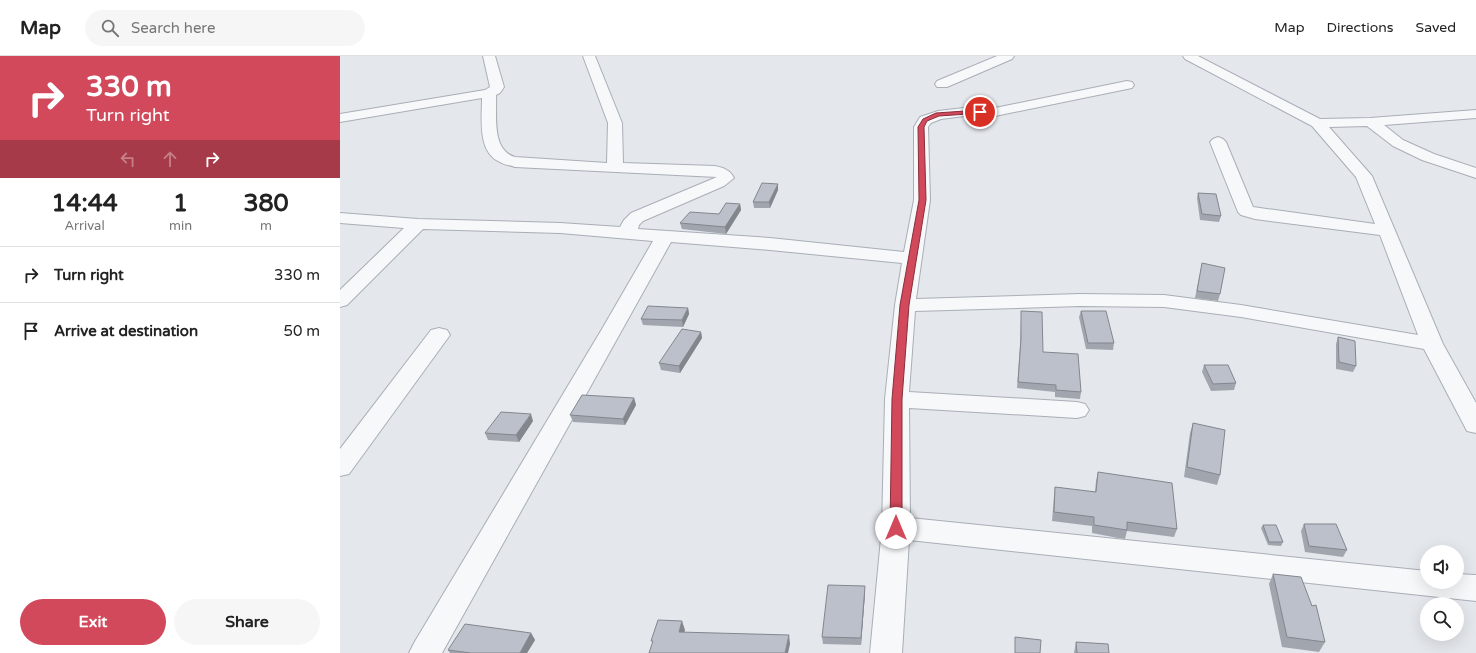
<!DOCTYPE html>
<style>
:root{--surface:#fff;--page:#f6f6f6;--text:#222;--muted:#767676;--line:#e0e0e0;--accent:#d1495b}
body{margin:0;font-family:"Varela Round",sans-serif;background:var(--page);color:var(--text);height:100vh;display:flex;flex-direction:column;font-size:15px;white-space:nowrap}
*{box-sizing:border-box;margin:0}
p{font-size:13px;color:var(--muted)}
.icon{flex:none;width:22px;height:22px;fill:none;stroke:currentColor;stroke-width:2;stroke-linecap:round;stroke-linejoin:round}
.map{position:relative;flex:1;overflow:hidden}
.details{display:flex;flex-direction:column;background:var(--surface);width:340px}
.details>*{flex:none}
.top-card{background:#d1495b;color:#fff;overflow:hidden}
.controls{position:absolute;left:1080px;top:489px;display:grid;gap:8px}
.controls a{display:grid;place-items:center;width:44px;height:44px;border-radius:50%;background:var(--surface);box-shadow:0 4px 16px #0002;font-size:20px}
.pin{position:absolute;display:grid;place-items:center;width:34px;height:34px;color:#fff;margin:-17px;border:2px solid #fff;border-radius:50%;box-shadow:0 1px 4px #0007}
.me{position:absolute;width:44px;margin:-22px;rotate:0deg;stroke-linejoin:round;filter:drop-shadow(0 0 3px #0008)}
.turn{display:flex;align-items:center;gap:14px;height:84px;padding:0 20px;font-size:18px}
.turn .icon{width:52px;height:52px;stroke-width:2.5}
.turn b{display:block;font-size:28px;line-height:34px}
.lanes{display:flex;align-items:center;height:38px;padding:0 20px;background:#0003;justify-content:center;gap:20px;direction:ltr}
.lanes .off{opacity:.35}
.eta{display:flex;justify-content:space-evenly;align-items:center;height:68px;text-align:center}
.eta b{font-size:24px;font-weight:700;line-height:28px}
.cta{display:flex;gap:8px;margin-top:auto;padding:8px 20px}
.cta a{flex:1;height:46px;border-radius:24px;background:var(--accent);color:#fff;font-size:16px;font-weight:700;line-height:46px;text-align:center}
.cta a+a{background:var(--page);color:var(--text)}
ul{padding:0;list-style:none}
li{display:flex;align-items:center;gap:12px;height:56px;padding:0 20px;border-top:1px solid var(--line)}
li div{flex:1}
li b{display:block;font-size:15px}
li em{font-style:normal}
header{display:flex;align-items:center;gap:24px;box-sizing:border-box;height:56px;padding:0 20px;background:var(--surface);border-bottom:1px solid var(--line)}
header strong{font-size:19px}
nav{display:flex;gap:22px;margin-inline-start:auto;font-size:14px}
.search{width:280px;height:36px;background:var(--page);display:flex;align-items:center;gap:10px;box-sizing:border-box;padding:0 14px;border-radius:22px;color:var(--muted);font-size:15px}
main{display:flex;flex:1;min-height:0}
.map>svg:first-child{display:block}
.lines{fill:none;stroke-linecap:round;stroke-linejoin:round}
.minor-casing{stroke:#a9aeb7;stroke-width:2}
.minor{fill:#f7f8fa;fill-rule:evenodd}
.wall{fill:#a1a5ae}
.shaded-wall{fill:#83868d}
.building{fill:#bbc0ca;stroke:#83868d}
.route{fill:#d1495b;stroke:#882f3b}
</style>
<header>
<strong>Map</strong>
<div class="search"><svg class="icon" aria-label="search" viewBox="0 0 24 24"><circle cx="10" cy="10" r="6"/><path d="M15 15l6 6"/></svg>Search here</div>
<nav><a>Map</a><a>Directions</a><a>Saved</a></nav>
</header>
<main>
<section class="details">
<div class="top-card">
<div class="turn"><svg class="icon" aria-label="right" viewBox="0 0 24 24"><path d="M7 20v-9h11M14 6l5 5-5 5"/></svg><div><b>330 m</b>Turn right</div></div>
<div class="lanes"><svg class="icon off" aria-label="left" viewBox="0 0 24 24"><path d="M17 20v-9H6M10 6l-5 5 5 5"/></svg><svg class="icon off" aria-label="ahead" viewBox="0 0 24 24"><path d="M12 20V5M6 11l6-6 6 6"/></svg><svg class="icon" aria-label="right" viewBox="0 0 24 24"><path d="M7 20v-9h11M14 6l5 5-5 5"/></svg></div>
</div>
<div class="eta">
<div><b>14:44</b><p>Arrival</p></div>
<div><b>1</b><p>min</p></div>
<div><b>380</b><p>m</p></div>
</div>
<ul>
<li><svg class="icon" aria-label="right" viewBox="0 0 24 24"><path d="M7 20v-9h11M14 6l5 5-5 5"/></svg><div><b>Turn right</b></div><em>330 m</em></li>
<li><svg class="icon" aria-label="arrive" viewBox="0 0 24 24"><path d="M6 21V4h12l-3 4 3 4H6"/></svg><div><b>Arrive at destination</b></div><em>50 m</em></li>
</ul>
<div class="cta"><a>Exit</a><a>Share</a></div>
</section>
<div class="map">
<svg width="1136" height="597" viewBox="0 0 1136 597">
<rect width="100%" height="100%" fill="#e4e7ec"/>
<g class="lines">
<g class="minor-casing">
<path id="minor" d="M143,0H155L164,31L160,37L156,39C157,59 151,94 175,101L267,107L268,67L243,0H255L282,67L283,107L375,110C384,112 390,114 394,122L384,130L303,165L299,169L298,173L430,182L564,196L574,144V71L580,61L598,55L624,52H655L787,25L792,26L794,29L792,32L655,60H624L601,63L591,67L588,71L590,144L576,243L740,238L824,239L901,249L1078,279L1040,179L915,163L901,159L898,156L870,86L873,83L878,81L883,83L886,86L913,151L1035,168L1016,121L972,70L845,3L843,0H858L980,63L1030,62L1136,54V62L1044,69L1063,84L1094,98L1136,112V122L1082,104L1053,90L1027,70L989,71L1032,120L1103,288L1136,347V377L1127,375L1084,293L901,261L824,251L740,250L575,255L569,336L737,346L745,348L749,354L745,360L737,362L569,352L570,462L1087,515V526H1117V518L1136,519V545L569,484L562,597H530L542,472L545,343L555,249L562,207L430,194L331,186L102,597H69L74,587L262,273L313,185L220,177L83,173L7,249L0,251V234L64,172L0,167V157L78,163L220,167L280,171L284,164L291,157L377,121L175,111C170,109 164,109 160,106C137,96 142,62 142,42L0,66V58L145,34L150,31Z
M657,0H674L672,3L607,31H597L595,28L597,25Z
M99,272L107,274L110,279L9,418L0,420V393L91,274Z"/>
</g>
<use href="#minor" class="minor"/>
</g>
<path class="wall" d="M438,128V134L430,152H414L413,146Z
M858,137L881,160L879,166L860,164L857,142Z
M400,148L401,154L386,178L342,173L340,167L379,158Z
M862,207L880,238L878,245L855,242Z
M348,252L349,258L343,271L303,269L301,263Z
M681,255L703,296L741,336L740,343L715,341V336L677,332L680,290L681,261Z
M741,255L774,287L773,294L746,293L739,261Z
M361,276L362,282L340,317L321,314L319,307Z
M998,281L1016,310L1013,316L996,313V288Z
M864,309L896,327L894,334L871,335L862,316Z
M294,342L296,349L285,369L233,366L230,359Z
M193,365L179,386L148,384L145,377Z
M853,367L880,419L877,429L844,421L850,377Z
M758,416L837,473L834,481L787,475L785,483L778,482L752,477V470L712,465L714,440L715,431L755,436L756,425Z
M964,468L1007,494L1003,501L965,496L961,475Z
M923,469L943,486L941,490L928,489L921,472Z
M933,518L985,586L979,596L942,591L929,528Z
M525,537L521,589L483,588L482,581Z
M191,577L195,584L187,597H110L108,594Z
M736,586L769,597H734Z"/>
<path class="shaded-wall" d="M438,128V134L430,152L429,146Z
M400,148L401,154L386,178L385,171Z
M348,252L349,258L343,271L342,264Z
M361,276L362,282L340,317L339,310Z
M294,342L296,349L285,369L283,363Z
M191,358L193,365L179,386L176,379Z
M525,530V537L521,589V582Z
M342,565L345,574L342,585L339,576Z
M191,577L195,584L187,597H180Z
M449,579L450,588L448,597H445Z"/>
<path class="building" d="M422,127L438,128L429,146H413Z
M858,137L876,138L881,160L862,158Z
M386,147L400,148L385,171L340,167L350,156L379,158Z
M862,207L885,212L880,238L857,235Z
M308,250L348,252L342,264L301,263Z
M681,255L702,256L703,296L738,298L741,336L716,334V329L678,326L681,283Z
M741,255H766L774,287H748Z
M342,273L361,276L339,310L319,307Z
M998,281L1015,285L1016,310L999,306Z
M864,309H888L896,327L873,328Z
M242,339L294,342L283,363L230,359Z
M161,356L191,358L176,379L145,377Z
M853,367L885,374L880,419L847,411Z
M758,416L832,427L837,473L787,466V474L780,473L754,469V461L714,456L715,431L756,436Z
M964,468H996L1007,494L969,490Z
M923,469H936L943,486H929Z
M933,518L961,521L972,550L976,549L985,586L947,581Z
M488,529L525,530L521,582L482,581Z
M318,564L342,565L339,576L449,579L445,597H309L313,585H311Z
M125,568L191,577L180,597H131L108,594Z
M675,581L701,584L700,597H675Z
M736,586L768,588L769,597H737Z"/>
<path class="route" d="M640,54H642V57L599,60L587,65L584,71L586,144L569,249L562,343V472L560,475L556,476L552,475L550,472L552,343L560,249L579,144L578,71L583,63L596,57Z"/>
</svg>
<div class="controls">
<a><svg class="icon" aria-label="sound" viewBox="0 0 24 24"><path d="M4 9h4l5-4v14l-5-4H4zM17 9q2 3 0 6"/></svg></a>
<a><svg class="icon" aria-label="search" viewBox="0 0 24 24"><circle cx="10" cy="10" r="6"/><path d="M15 15l6 6"/></svg></a>
</div>
<div class="pin" style="left:640px;top:56px;background:#d93025"><svg class="icon" aria-label="arrive" viewBox="0 0 24 24"><path d="M6 21V4h12l-3 4 3 4H6"/></svg></div>
<svg class="me" style="left:556px;top:472px" viewBox="-20 -20 40 40"><circle r="19" fill="#fff"/><path d="M0-13L10 11 0 6-10 11z" fill="#d1495b"/></svg>
</div>
</main>
